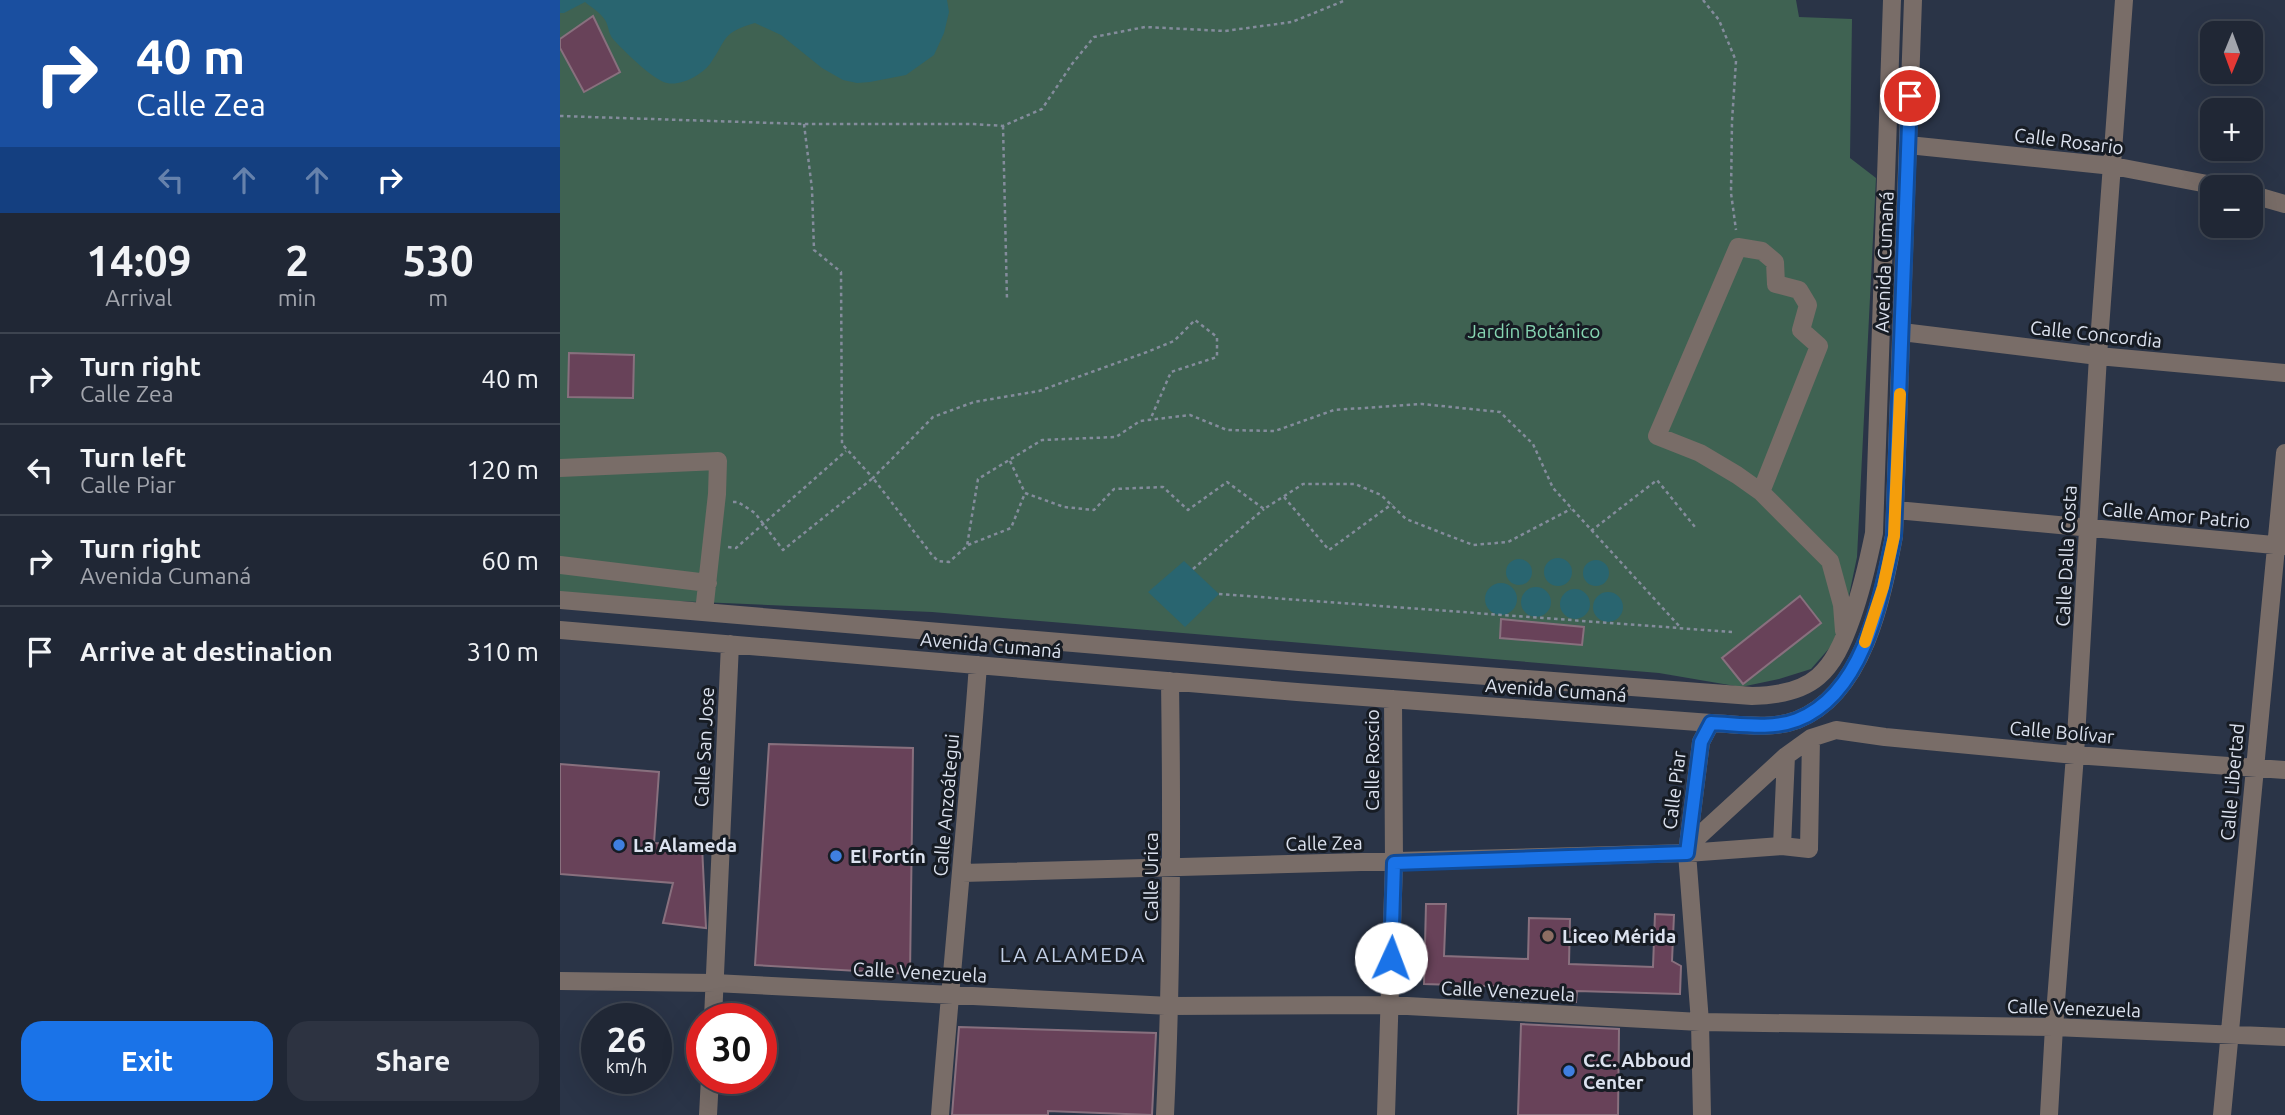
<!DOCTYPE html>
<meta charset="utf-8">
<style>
:root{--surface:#202735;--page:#2d3341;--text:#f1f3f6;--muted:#a2a5ad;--line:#3d4450;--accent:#1a73e8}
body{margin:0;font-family:Ubuntu,sans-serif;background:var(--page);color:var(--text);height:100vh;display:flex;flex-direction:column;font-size:26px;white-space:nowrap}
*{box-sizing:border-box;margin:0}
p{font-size:23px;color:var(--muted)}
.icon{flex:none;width:38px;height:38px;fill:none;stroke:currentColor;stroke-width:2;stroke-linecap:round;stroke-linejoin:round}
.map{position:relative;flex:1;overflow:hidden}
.panel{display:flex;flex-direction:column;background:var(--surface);width:560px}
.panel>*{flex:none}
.hud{background:#1a4fa0;color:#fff;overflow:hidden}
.needle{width:46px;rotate:181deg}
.tools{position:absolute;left:1640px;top:21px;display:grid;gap:14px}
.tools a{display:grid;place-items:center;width:63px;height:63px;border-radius:14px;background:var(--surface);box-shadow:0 7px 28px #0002,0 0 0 2px var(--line);font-size:35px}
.speed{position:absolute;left:21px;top:1003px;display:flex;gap:14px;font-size:35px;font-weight:700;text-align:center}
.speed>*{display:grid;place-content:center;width:91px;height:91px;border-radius:50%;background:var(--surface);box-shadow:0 7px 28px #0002,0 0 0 2px var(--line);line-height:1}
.speed small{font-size:18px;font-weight:400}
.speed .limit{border:10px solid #d22;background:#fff;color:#111}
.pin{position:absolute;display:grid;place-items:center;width:60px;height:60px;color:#fff;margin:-30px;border:4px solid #fff;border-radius:50%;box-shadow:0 2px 7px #0007}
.me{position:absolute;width:77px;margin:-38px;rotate:2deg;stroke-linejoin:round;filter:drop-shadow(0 0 5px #0008)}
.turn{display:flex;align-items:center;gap:24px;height:147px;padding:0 21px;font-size:32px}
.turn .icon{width:91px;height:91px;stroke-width:2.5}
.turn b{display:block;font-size:49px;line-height:60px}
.lanes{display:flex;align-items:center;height:66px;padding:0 21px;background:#0003;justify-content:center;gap:35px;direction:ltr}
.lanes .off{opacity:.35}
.eta{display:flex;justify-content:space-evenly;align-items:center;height:119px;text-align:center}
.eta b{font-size:42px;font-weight:700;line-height:49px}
.action{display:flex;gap:14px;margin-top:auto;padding:14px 21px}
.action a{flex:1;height:80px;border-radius:21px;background:var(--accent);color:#fff;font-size:28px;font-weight:700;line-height:80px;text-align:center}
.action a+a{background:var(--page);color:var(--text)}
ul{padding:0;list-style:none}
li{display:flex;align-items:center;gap:21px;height:91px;padding:0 21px;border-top:2px solid var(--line)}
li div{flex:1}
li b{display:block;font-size:26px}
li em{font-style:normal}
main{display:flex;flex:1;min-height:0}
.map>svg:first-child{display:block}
.green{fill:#3f6252}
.water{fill:#296570}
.building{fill:#684259;stroke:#88707e;stroke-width:2}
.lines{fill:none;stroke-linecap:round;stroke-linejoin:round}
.path{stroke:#848c9c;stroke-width:2.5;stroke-dasharray:3.5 3.5;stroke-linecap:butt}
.minor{stroke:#796d68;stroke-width:18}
.route-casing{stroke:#114b97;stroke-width:18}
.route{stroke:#1a73e8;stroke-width:12}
.slow{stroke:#f59e0b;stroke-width:12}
.shop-dot{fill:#3f7fe0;stroke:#171c24;stroke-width:2.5}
.education-dot{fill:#8d6e63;stroke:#171c24;stroke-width:2.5}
.labels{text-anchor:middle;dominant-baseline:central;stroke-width:6;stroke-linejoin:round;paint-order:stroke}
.street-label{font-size:19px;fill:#dce2ef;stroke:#171c24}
.park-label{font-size:19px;fill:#86d5b2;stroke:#171c24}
.poi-label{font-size:19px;font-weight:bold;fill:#dce2ef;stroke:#171c24;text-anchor:start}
.neighbourhood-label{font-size:21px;letter-spacing:2px;fill:#c1cee6;stroke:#171c24}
</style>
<main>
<section class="panel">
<div class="hud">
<div class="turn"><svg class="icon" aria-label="right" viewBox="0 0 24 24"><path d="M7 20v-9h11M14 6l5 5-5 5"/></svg><div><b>40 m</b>Calle Zea</div></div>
<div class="lanes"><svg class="icon off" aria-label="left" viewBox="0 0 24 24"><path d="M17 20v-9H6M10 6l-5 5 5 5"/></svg><svg class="icon off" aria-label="ahead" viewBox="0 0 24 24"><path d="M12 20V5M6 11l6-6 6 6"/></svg><svg class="icon off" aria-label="ahead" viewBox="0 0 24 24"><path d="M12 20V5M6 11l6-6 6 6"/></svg><svg class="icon" aria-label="right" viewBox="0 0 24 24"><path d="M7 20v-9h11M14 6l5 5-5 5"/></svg></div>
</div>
<div class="eta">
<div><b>14:09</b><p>Arrival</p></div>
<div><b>2</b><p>min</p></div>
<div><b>530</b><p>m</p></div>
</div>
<ul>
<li><svg class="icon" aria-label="right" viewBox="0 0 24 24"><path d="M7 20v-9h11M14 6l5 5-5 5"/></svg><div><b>Turn right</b><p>Calle Zea</p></div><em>40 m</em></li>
<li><svg class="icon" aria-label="left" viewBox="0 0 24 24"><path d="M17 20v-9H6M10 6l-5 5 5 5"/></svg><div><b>Turn left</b><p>Calle Piar</p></div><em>120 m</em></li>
<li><svg class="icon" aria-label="right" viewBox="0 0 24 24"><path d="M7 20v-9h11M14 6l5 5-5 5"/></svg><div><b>Turn right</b><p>Avenida Cumaná</p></div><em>60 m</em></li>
<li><svg class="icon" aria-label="arrive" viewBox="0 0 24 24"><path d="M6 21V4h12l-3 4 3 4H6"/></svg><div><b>Arrive at destination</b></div><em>310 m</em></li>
</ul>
<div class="action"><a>Exit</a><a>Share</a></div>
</section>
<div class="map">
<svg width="1725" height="1115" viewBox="0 0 1725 1115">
<rect width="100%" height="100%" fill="#2a3447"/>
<path class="green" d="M0,0H1236L1239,17L1292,19L1290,158L1316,178L1297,557L1287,605L1272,645L1251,669L1219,679L1181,687L1099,673L372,612L0,596Z"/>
<path class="water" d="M0,0H387L389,12L384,33L374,55L346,75L310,82L297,83L283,80L262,68L221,35L195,23C161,33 168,38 150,64C141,75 122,86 107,83C93,80 63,50 53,39C48,33 49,26 45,20C41,13 31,7 25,2L4,13H0Z
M984 572a14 14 0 1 1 28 0a14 14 0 1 1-28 0Z
M946 572a13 13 0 1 1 26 0a13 13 0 1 1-26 0Z
M1023 573a13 13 0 1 1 26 0a13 13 0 1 1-26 0Z
M624,561L659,594L625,627L588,592Z
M925 599a16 16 0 1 1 32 0a16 16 0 1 1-32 0Z
M961 602a15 15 0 1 1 30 0a15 15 0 1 1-30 0Z
M1000 604a15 15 0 1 1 30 0a15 15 0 1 1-30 0Z
M1033 607a15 15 0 1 1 30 0a15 15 0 1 1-30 0Z"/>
<path class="building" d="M33,16L60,72L24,92L0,48V39Z
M9,353L74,355L73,398L8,397Z
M1240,596L1261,623L1183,684L1162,658Z
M941,619L1024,627L1022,645L940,638Z
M209,744L353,748L350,974L195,965Z
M0,764L99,772L94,843L142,846L146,928L103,923L113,883L0,874Z
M866,904H886L884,956L968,959L969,918L1010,919L1009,964L1093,967L1095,914L1114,915L1112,961L1121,966L1120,994L1017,991L1016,1002L958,1000V987L864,984Z
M961,1024L1059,1029L1058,1115H958Z
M399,1027L596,1033L592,1115L488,1111V1115H392Z"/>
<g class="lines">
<path class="path" d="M1143,0L1159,20L1176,61L1172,121L1171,193L1176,230
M0,116L244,124H414L443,126L482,109L512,64L534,37L585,27L665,31L732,22L786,0
M244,124L252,189L254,250L281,272L282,444L313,478L373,417L414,402L479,391L587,352L614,341L635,320L657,337V357L611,372L590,420
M443,126L447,300
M450,461L465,493
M724,497L769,550L832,504
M173,502H178L195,513L223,550L313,478L372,555L378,561L389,562L407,546L418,479L482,440L556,437L580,421L630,415L667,430L715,431L774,410L862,404L940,412L973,444L993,488L1121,628
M1031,531L1097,480L1135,527
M408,545L451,528L465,493L504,507L534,510L554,489L603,487L628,510L667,482L704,509L743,484H795L821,495L846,519L913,545L948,542L1011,509
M168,547L176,548L286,451
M633,569L704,509
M659,594L1172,632"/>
<path class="minor" d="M1348,145L1553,166L1663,187
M1690,194L1725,204
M1342,332L1538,356L1725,373
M0,468L158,461L157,494L144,612
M1201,492L1259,346L1241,330L1248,305L1239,290L1216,284L1215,262L1202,251L1178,247L1097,436L1140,453L1177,475L1201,492L1270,561L1282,605L1284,631
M1336,510L1725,546
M0,565L148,583
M0,600L739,662L1192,696C1254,695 1273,672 1292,617C1302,589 1308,562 1314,533L1332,0
M0,630L737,692L1151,723C1178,724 1211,730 1237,720C1304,694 1322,599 1334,536L1353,0
M1128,846L1226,756L1251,738L1276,730L1325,737L1515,755L1725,770
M1222,846L1226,756
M402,873L1127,853L1222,846L1249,849L1251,738
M0,981L154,983L610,1006L829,1005L1140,1022L1494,1027L1725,1037
M153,1018L170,644
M148,1115L150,1078
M380,1115C392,965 407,815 418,665
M605,1115C612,970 612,826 610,681
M826,1115L834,863L833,699
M1142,1115L1140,1022L1127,853L1141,742L1151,723
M1489,1115L1494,1027L1515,755L1538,356L1564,0
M1662,1115L1725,453"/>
</g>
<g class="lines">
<g class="route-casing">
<path id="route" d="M831,958L834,863L1127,853L1141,742L1151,723C1178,724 1211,730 1237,720C1304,694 1321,599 1334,536L1350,96"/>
</g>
<use href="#route" class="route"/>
<path class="slow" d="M1305,642L1323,587L1334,536L1340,394"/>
</g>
<g class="shop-dot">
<circle cx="59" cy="845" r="7"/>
<circle cx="276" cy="856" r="7"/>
<circle cx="1009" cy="1071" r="7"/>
</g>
<circle class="education-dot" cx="988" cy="936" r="7"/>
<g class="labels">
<g class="street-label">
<text transform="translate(1509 141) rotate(7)">Calle Rosario</text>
<text transform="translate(1324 262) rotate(-88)">Avenida Cumaná</text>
<text transform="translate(1536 334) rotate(6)">Calle Concordia</text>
<text transform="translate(1616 515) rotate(5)">Calle Amor Patrio</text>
<text transform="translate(1506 556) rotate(-87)">Calle Dalla Costa</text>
<text transform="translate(431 645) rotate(5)">Avenida Cumaná</text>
<text transform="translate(996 690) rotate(4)">Avenida Cumaná</text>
<text transform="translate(1502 732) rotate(5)">Calle Bolívar</text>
<text transform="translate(144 747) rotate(-87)">Calle San Jose</text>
<text transform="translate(812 760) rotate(-90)">Calle Roscio</text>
<text transform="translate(1672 782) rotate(-85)">Calle Libertad</text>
<text transform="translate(1114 790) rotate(-83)">Calle Piar</text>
<text transform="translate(386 805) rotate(-85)">Calle Anzoátegui</text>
<text transform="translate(764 843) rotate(-1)">Calle Zea</text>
<text transform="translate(591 877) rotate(-90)">Calle Urica</text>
<text transform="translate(360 972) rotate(3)">Calle Venezuela</text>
<text transform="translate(948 991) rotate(3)">Calle Venezuela</text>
<text transform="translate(1514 1008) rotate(2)">Calle Venezuela</text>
</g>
<g class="park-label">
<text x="974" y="331">Jardín Botánico</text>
</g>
<g class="poi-label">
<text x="73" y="845">La Alameda</text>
<text x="290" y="856">El Fortín</text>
<text x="1002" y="936">Liceo Mérida</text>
<text x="1023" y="1060">C.C. Abboud<tspan x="1023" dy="22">Center</tspan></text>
</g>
<g class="neighbourhood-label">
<text x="513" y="954">LA ALAMEDA</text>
</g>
</g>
</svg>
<div class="tools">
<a><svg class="needle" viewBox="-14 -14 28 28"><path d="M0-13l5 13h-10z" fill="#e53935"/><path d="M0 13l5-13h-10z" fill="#a2a5ad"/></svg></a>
<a>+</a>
<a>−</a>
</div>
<div class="speed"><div>26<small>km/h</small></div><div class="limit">30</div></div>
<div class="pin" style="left:1350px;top:96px;background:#d93025"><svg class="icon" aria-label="arrive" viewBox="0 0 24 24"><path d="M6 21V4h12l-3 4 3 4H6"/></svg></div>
<svg class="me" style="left:831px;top:958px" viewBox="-20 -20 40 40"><circle r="19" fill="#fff"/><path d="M0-13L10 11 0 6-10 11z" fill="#1a73e8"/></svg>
</div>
</main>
